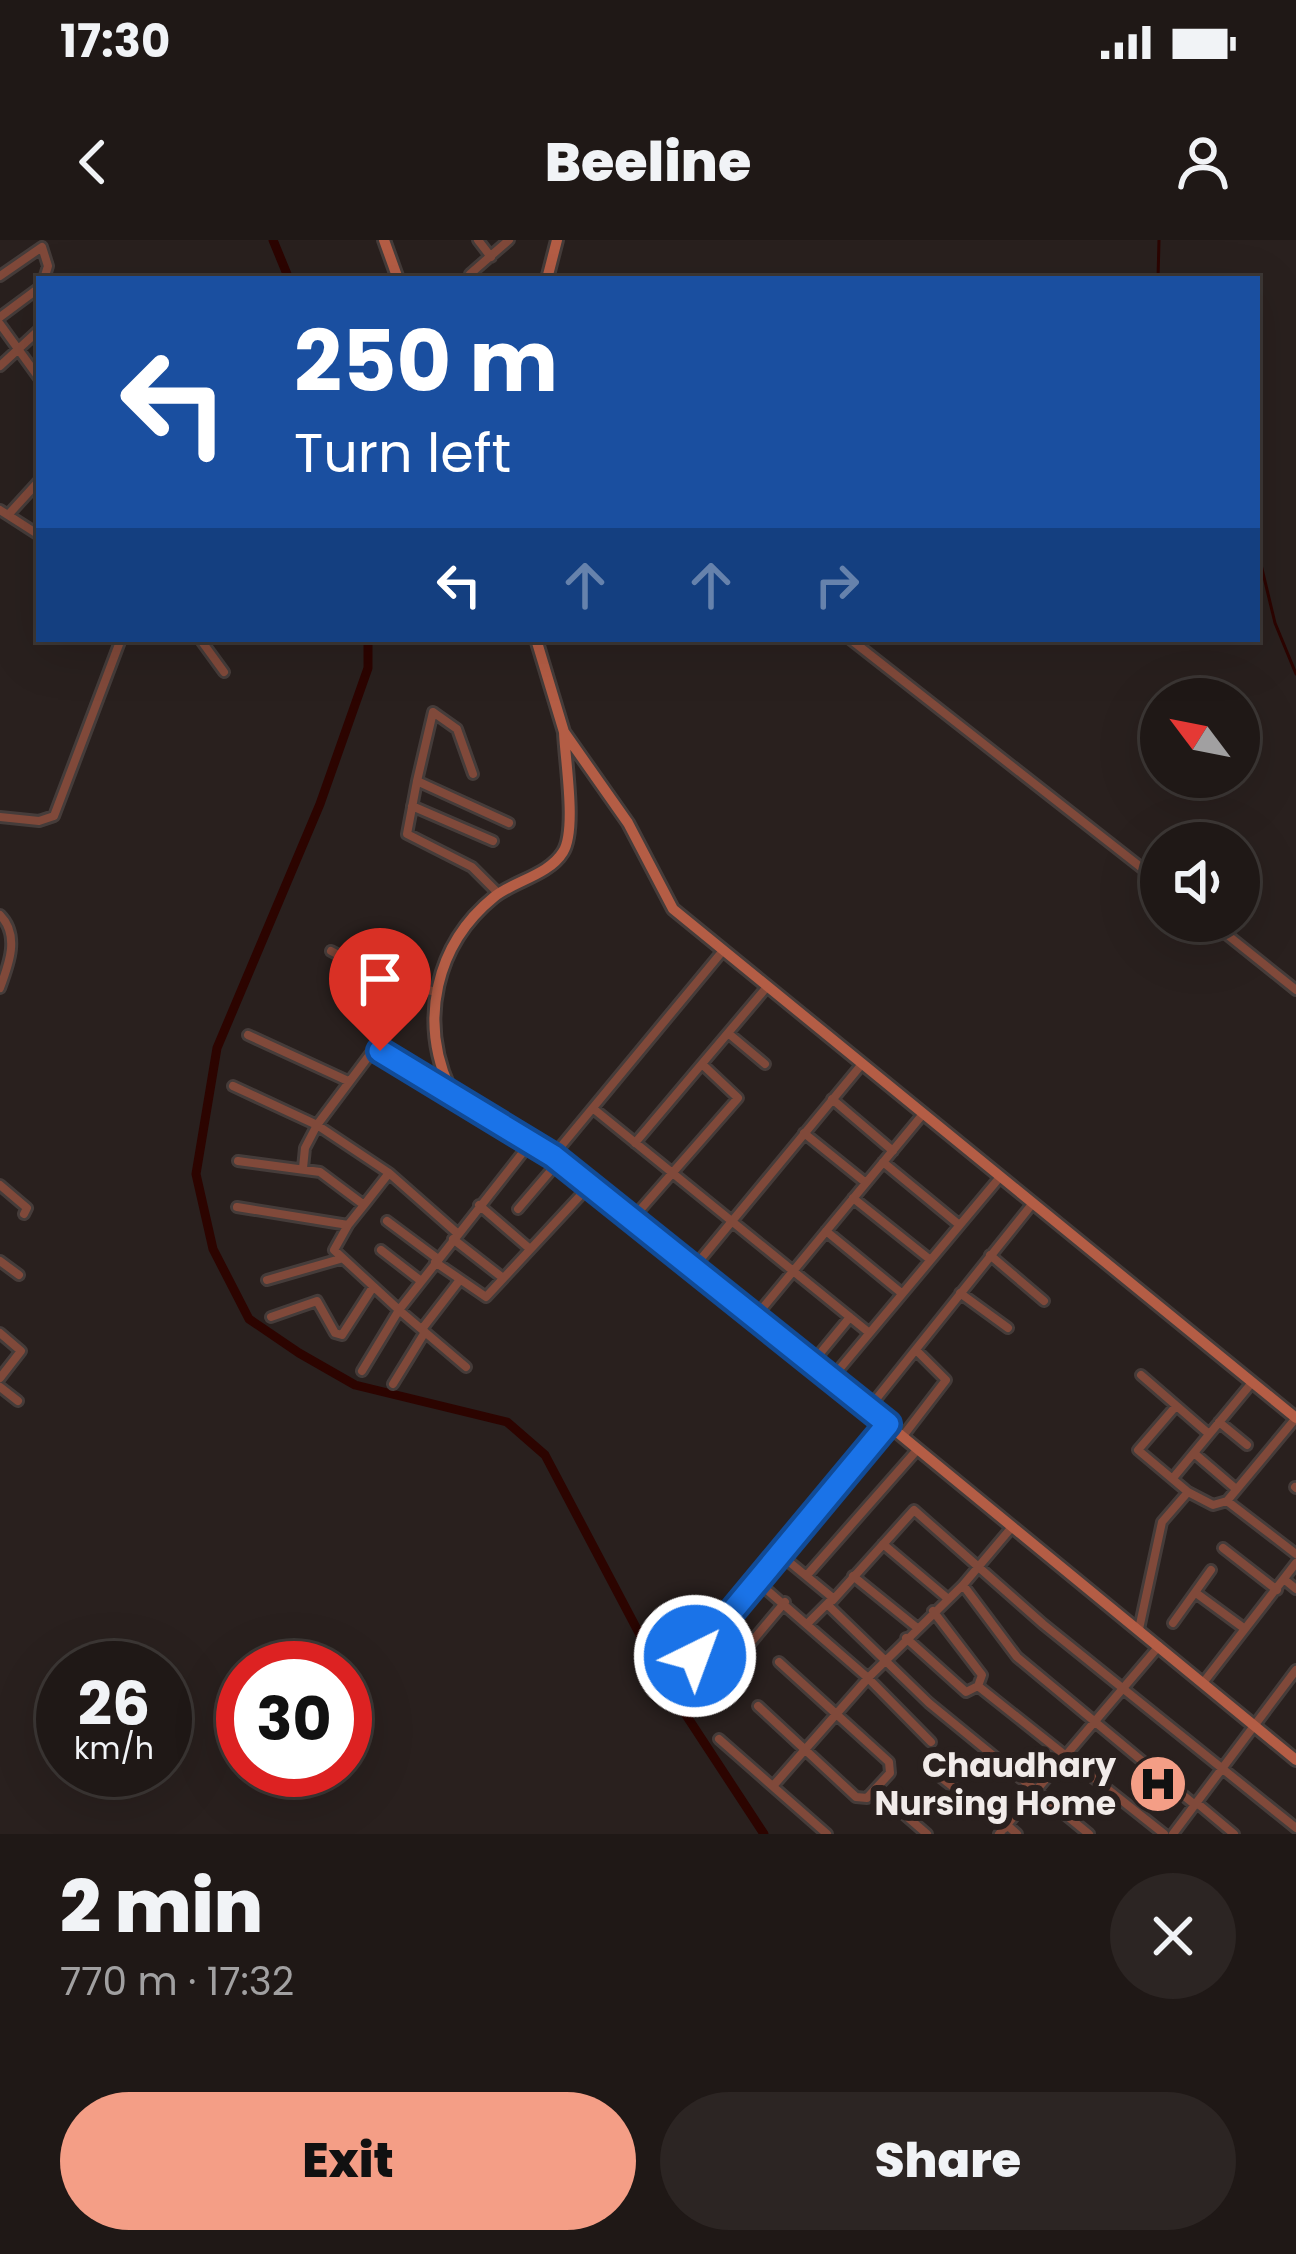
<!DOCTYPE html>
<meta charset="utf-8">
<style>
:root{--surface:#1f1816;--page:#2c2523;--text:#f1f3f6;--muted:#a1a0a1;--line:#3c3735;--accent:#f49e86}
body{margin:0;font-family:Poppins,sans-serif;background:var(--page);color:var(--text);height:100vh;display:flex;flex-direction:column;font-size:45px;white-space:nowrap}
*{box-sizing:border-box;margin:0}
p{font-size:39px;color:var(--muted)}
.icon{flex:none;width:66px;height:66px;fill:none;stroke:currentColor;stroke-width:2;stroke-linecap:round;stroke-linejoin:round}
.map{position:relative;height:1594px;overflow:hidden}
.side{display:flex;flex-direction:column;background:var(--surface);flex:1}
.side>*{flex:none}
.banner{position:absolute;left:36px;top:36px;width:1224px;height:366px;border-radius:0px;box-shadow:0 12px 48px #0002,0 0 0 3px var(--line);background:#1a4fa0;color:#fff;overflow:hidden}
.needle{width:78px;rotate:302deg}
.buttons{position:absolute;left:1140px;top:438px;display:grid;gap:24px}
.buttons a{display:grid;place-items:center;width:120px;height:120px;border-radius:50%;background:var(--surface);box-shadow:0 12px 48px #0002,0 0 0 3px var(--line);font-size:60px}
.speed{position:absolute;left:36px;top:1401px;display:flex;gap:24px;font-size:60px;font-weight:700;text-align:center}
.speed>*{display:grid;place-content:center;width:156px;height:156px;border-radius:50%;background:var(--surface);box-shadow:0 12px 48px #0002,0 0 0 3px var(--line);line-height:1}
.speed small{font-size:30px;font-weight:400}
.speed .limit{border:18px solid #d22;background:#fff;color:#111}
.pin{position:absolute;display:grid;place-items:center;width:102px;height:102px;color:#fff;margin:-123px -51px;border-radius:50% 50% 50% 0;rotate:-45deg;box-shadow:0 0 12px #0007}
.pin .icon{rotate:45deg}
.me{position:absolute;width:132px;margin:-66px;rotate:42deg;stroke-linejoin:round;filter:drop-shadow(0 0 9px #0008)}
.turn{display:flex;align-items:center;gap:42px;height:252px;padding:0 60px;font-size:54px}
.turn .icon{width:156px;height:156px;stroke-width:2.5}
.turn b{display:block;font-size:84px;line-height:102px}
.lanes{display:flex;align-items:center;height:114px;padding:0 60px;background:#0003;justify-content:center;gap:60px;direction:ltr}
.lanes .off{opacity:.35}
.round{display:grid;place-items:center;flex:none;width:126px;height:126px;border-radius:63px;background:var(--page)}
.head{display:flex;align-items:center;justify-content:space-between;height:204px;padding:0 60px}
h1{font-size:72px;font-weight:800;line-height:90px}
.primary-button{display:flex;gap:24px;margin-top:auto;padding:24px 60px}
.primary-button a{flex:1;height:138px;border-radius:72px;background:var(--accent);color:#111;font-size:48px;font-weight:800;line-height:138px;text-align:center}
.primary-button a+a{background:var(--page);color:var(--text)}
.status{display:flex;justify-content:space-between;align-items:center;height:84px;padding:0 60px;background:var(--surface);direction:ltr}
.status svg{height:33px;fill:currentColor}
header{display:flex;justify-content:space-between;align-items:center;height:156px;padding:0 60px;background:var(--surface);font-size:54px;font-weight:800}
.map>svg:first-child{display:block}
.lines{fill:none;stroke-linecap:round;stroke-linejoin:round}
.stream{stroke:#2c0400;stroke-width:3}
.canal{stroke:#2c0400;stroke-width:9}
.street-casing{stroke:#453c3a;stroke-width:14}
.secondary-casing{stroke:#453c3a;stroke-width:16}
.street{stroke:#80493a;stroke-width:8}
.secondary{stroke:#b45d45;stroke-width:10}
.route-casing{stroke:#114b97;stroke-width:30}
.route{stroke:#1a73e8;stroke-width:21}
.labels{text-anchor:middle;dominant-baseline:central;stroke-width:12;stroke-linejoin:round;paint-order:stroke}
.poi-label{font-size:33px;font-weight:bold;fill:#f1ebe9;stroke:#29201e;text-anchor:end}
</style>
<div class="status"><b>17:30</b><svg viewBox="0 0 49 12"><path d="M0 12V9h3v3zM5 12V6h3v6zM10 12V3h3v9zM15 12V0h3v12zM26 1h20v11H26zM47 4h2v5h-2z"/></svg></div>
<header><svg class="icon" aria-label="back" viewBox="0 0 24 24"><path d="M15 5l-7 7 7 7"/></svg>Beeline<svg class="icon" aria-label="person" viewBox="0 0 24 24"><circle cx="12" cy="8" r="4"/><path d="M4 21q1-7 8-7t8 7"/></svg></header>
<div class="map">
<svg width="1296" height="1594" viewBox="0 0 1296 1594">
<rect width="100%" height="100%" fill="#29201e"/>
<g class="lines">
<path class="stream" d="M1158,39L1159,0
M1257,308L1275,383L1296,434"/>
<path class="canal" d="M273,0L289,39
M368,399V428L320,564L217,808L196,934L213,1009L249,1079L299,1113L355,1145L507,1182L545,1215L667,1446L764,1594"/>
<g class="street-casing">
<path id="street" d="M478,0L491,17
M470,34L509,0
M0,36L42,7L48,26L44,39
M0,77L39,48
M0,84L39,138
M0,126L39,90
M0,270L39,295
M8,275L39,241
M200,399L224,432
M850,399L1161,643
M417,541L433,472L457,489L473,534
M412,566L493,601
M0,577L39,581L54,576L121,399
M499,654L472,627L407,594L417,541L509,583
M0,675C20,695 9,724 0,748
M1210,681L1296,750
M331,711L393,743L437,752
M728,793L765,824
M248,795L348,841
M233,846L317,885L374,809L449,849
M832,859L893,911
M595,870L867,1091
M804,893L866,943
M635,903L766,748
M553,916L721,713
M238,921L320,932L364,965L389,933L317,885L305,908L303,928
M883,922L957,983
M389,933L457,993
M0,945L27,968L24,974
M853,958L928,1018
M479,965L530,1009
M237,967L348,985L364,965
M518,969L559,921
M633,978L738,858L702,824
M387,981L438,1019
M348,985L334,1010L399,1070L531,902
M826,991L899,1051
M453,999L503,1038
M381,1010L421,1041
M990,1015L1044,1061
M0,1021L19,1035
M435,1022L486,1057L590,945
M695,1026L862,824
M267,1040L340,1019
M960,1053L1008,1088
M756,1076L923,874
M271,1077L317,1061L335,1093L342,1095L373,1047
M422,1089L459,1041
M0,1093L21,1111L0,1138
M813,1122L850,1077
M362,1131L399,1070L466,1127
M1141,1135L1209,1194
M832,1138L1000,937
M393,1144L425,1092
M0,1147L18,1161
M1176,1166L1138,1210L1188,1252L1213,1265L1227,1261L1296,1178
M869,1168L1033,963
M1219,1182L1247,1205
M903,1196L946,1140L916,1110
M1194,1213L1236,1249
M1173,1238L1250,1145
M1295,1247L1296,1248
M1227,1261L1296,1314
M883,1304L947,1358
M1223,1308L1277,1350
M782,1316L833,1358L809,1382
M808,1334L917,1210
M853,1336L916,1387
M1285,1340L1296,1349
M760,1344L868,1438L963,1345L1012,1287
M963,1345L1017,1417L1195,1565
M1196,1353L1245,1389
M833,1360L914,1270L1043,1384L1296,1588
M829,1366L929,1463L1089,1594
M1173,1383L1211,1330
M1139,1389L1162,1282L1188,1252
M906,1398L966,1452L978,1446L982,1435L933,1371
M717,1443L785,1362
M1203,1443L1296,1323
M978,1446L1164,1594
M725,1452L695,1416L887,1185
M758,1466L856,1557L867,1558L890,1533L889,1522L779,1422
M719,1499L827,1594
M933,1531L1005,1588
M773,1546L868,1438L931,1502
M876,1550L927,1594
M1197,1563L1234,1594
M1007,1585L1017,1594
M999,1594L1159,1406
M1173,1594L1296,1430"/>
</g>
<g class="secondary-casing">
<path id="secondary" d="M384,0L398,39
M547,39L557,0
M536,399L564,492L628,583L673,669L1296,1178
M564,492C565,520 577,590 563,612C549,635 514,641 494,657C435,705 419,781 450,849L553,916L695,1026L1296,1520"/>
</g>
<use href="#street" class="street"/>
<use href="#secondary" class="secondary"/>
</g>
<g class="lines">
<g class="route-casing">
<path id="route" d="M380,811L553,916L888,1184L695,1416"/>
</g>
<use href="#route" class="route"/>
</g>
<defs>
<g id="hospital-disc" transform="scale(3)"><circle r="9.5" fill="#f49e86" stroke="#29201e"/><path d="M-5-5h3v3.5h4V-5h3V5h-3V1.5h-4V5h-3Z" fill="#111"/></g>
</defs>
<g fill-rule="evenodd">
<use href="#hospital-disc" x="1158" y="1544"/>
</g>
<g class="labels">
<g class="poi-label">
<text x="1116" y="1525">Chaudhary<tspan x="1116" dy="38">Nursing Home</tspan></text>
</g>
</g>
</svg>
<div class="buttons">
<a><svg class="needle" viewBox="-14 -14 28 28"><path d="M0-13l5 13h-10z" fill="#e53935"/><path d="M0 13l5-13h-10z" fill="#a1a0a1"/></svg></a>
<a><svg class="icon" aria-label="sound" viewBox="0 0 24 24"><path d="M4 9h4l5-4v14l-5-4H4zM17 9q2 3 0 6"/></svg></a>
</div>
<div class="speed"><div>26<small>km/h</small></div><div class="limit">30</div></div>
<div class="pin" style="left:380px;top:811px;background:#d93025"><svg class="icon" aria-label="arrive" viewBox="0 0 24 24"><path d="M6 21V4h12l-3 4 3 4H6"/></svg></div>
<svg class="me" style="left:695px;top:1416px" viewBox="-20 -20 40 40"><circle r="17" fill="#1a73e8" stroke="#fff" stroke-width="3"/><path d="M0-11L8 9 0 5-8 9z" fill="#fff"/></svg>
<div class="banner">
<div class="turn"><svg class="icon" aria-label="left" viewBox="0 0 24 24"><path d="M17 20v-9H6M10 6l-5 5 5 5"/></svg><div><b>250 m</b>Turn left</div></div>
<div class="lanes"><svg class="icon" aria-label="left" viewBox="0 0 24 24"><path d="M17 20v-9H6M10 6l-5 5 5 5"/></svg><svg class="icon off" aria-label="ahead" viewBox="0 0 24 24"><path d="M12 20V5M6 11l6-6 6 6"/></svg><svg class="icon off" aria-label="ahead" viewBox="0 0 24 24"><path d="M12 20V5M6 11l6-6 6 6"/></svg><svg class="icon off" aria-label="right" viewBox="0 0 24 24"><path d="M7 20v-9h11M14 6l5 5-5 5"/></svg></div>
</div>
</div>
<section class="side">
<div class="head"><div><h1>2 min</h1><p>770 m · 17:32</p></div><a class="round"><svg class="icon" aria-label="close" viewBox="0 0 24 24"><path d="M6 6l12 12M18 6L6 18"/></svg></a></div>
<div class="primary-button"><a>Exit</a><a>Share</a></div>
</section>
